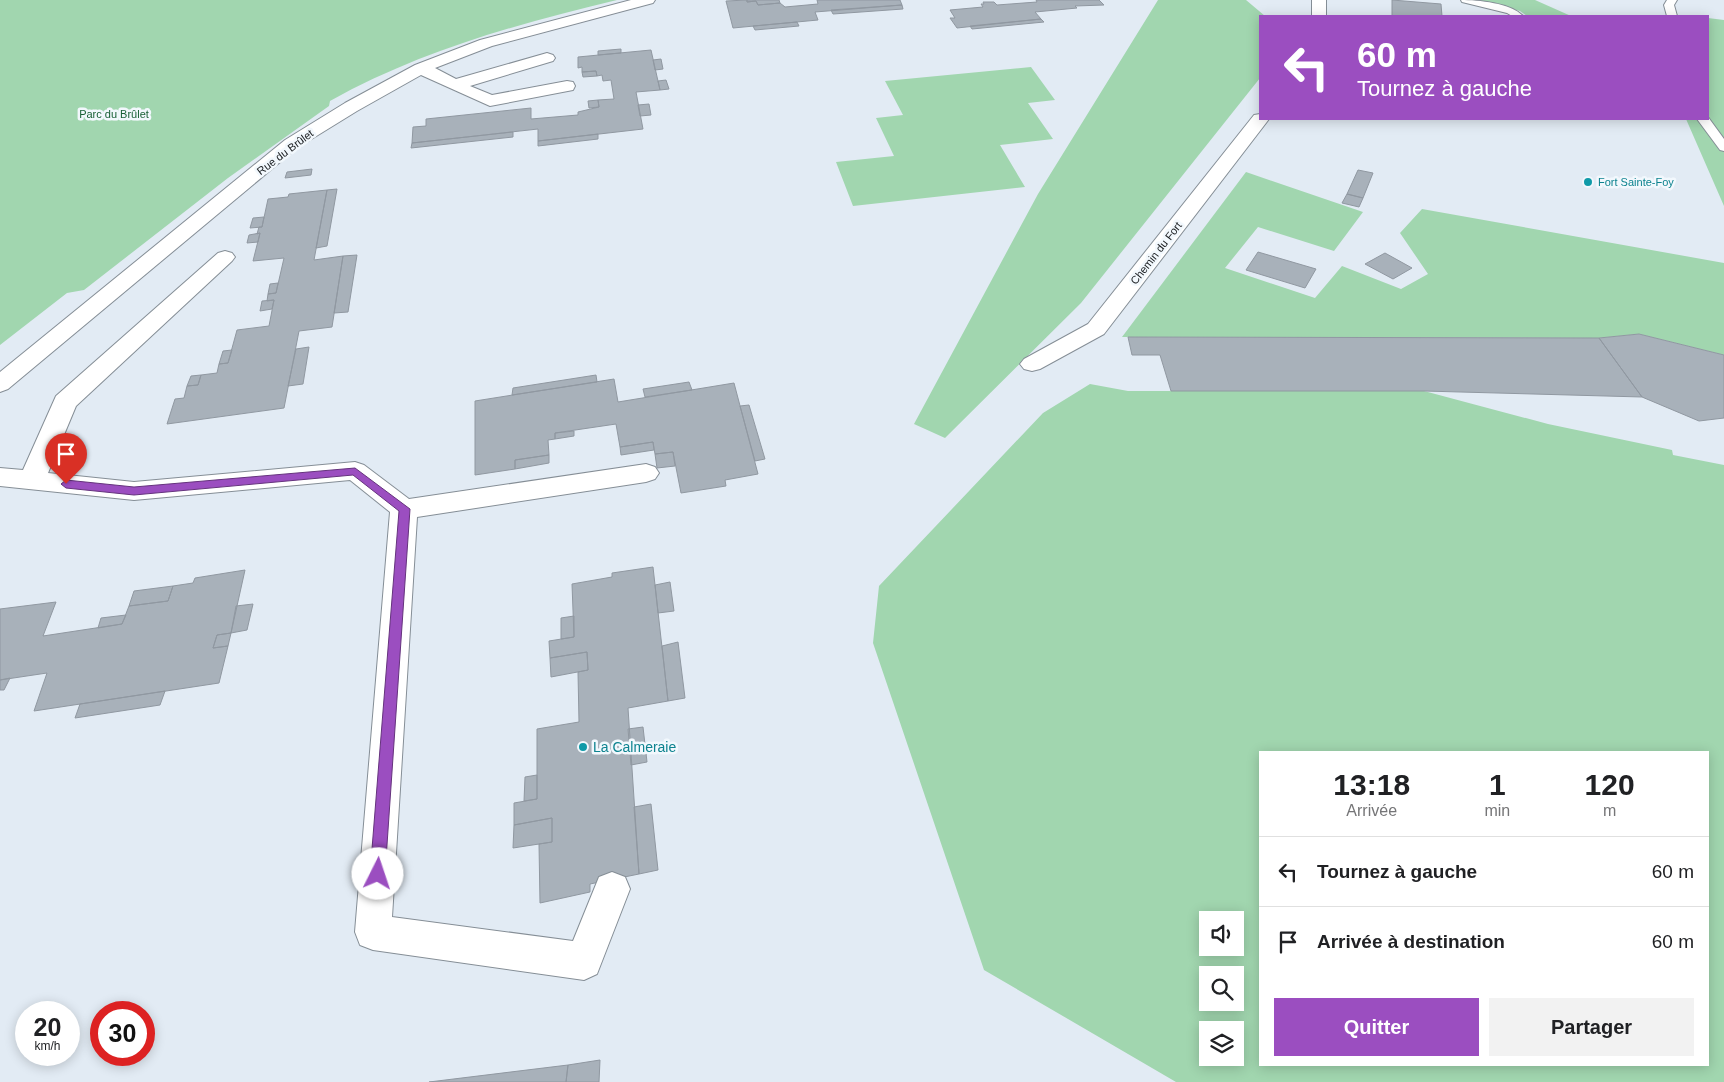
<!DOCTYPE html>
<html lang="fr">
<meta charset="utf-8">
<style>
:root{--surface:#fff;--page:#f2f2f2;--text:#202124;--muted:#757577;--line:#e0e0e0;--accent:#9b4ec0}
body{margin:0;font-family:Arial,sans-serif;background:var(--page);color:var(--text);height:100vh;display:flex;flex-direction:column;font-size:19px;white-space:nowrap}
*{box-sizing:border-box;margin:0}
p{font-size:16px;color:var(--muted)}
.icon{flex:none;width:28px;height:28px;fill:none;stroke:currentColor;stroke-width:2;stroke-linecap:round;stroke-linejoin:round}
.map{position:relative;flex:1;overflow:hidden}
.side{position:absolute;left:1259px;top:751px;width:450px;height:315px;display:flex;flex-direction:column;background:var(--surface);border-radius:0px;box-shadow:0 2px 12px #0003}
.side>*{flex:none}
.banner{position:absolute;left:1259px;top:15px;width:450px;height:105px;border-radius:0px;box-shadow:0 2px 12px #0003;background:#9b4ec0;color:#fff;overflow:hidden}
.tools{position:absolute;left:1199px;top:911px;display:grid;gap:10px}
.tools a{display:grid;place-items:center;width:45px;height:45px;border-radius:0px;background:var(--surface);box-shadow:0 2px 12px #0003;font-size:25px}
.speed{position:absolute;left:15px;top:1001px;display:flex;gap:10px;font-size:25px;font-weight:700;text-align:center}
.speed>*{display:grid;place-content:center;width:65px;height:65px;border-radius:50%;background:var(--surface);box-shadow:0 2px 12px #0003;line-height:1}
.speed small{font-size:12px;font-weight:400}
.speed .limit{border:8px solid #d22;background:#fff;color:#111}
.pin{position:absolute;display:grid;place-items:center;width:42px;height:42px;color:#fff;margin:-51px -21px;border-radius:50% 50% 50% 0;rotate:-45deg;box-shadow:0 0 5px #0007}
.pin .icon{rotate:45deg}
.me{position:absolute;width:55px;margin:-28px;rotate:4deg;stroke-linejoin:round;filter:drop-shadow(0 0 4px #0008)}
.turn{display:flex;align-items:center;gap:18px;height:105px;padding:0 15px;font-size:22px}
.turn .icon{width:65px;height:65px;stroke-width:2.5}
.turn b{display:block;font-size:35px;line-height:42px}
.eta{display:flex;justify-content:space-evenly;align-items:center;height:85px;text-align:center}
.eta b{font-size:30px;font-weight:800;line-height:35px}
.action{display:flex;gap:10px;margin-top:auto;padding:10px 15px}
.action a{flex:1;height:58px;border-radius:0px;background:var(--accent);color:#fff;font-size:20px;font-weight:800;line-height:58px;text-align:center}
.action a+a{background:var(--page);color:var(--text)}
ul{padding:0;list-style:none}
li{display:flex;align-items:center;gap:15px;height:70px;padding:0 15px;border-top:1px solid var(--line)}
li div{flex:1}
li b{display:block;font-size:19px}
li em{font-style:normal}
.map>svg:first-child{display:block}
.green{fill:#a1d6af;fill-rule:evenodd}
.building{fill:#a8b1ba;stroke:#9098a1}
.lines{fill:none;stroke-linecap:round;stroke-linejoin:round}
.service-casing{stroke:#858e96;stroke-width:2}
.minor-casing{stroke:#858e96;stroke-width:2}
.service{fill:#fff;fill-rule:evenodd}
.minor{fill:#fff;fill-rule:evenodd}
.route{fill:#9b4ec0;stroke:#65337d}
.culture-dot{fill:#0f9aa8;stroke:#f2f8fd;stroke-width:2}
.labels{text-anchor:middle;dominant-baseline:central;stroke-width:5;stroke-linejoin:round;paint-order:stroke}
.far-park-label{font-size:11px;fill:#1a6137;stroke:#f2f8fd}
.far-street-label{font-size:11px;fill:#191c1f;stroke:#f2f8fd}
.far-culture-label{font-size:11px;fill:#0d838f;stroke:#f2f8fd;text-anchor:start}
.culture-label{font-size:14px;fill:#0d838f;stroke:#f2f8fd;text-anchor:start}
</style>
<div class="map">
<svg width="1724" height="1082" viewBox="0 0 1724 1082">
<rect width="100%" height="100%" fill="#e2ebf4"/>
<path class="green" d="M0,0H617C517,24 420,51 330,101L329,106L228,178L84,290L67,293L0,345Z
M1158,0H1246L1265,16H1260V78L1081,303L945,438L914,424L1038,194Z
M1477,0H1535L1571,16H1527L1520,11Z
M1708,18L1724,20V206L1686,119H1708Z
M1031,67L1055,100L1028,103L1053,139L1000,145L1025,187L853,206L836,162L894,156L876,118L903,115L885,81Z
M1246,172L1363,212L1334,251L1258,227L1225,268L1315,298L1342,266L1401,289L1428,274L1400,233L1422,209L1724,263V355L1639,334L1599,338L1122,337Z
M1090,384L1128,391H1424L1548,424L1672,450L1673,455L1724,465V1082H1176L984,970L873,643L879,586L1043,413ZM1260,752H1708V1065H1260ZM1208,920H1235V948H1208ZM1208,975H1235V1002H1208ZM1208,1030H1235V1058H1208Z"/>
<path class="building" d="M747,0V2L756,1L758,5L780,3L785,7L818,4L817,0H900L902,5L815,12L818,20L733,28L726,1Z
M747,0H779L780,3L758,5L756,1L747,2Z
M1036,0H1099L1104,5L1075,6L1077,8L1035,12L1041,19L957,28L950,18H955L950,10L983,7L981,4H984L983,2H994L997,5L1037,2Z
M1392,0L1441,4L1442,16H1392Z
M902,5L903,9L833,14L831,10Z
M1041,19L1044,22L972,29L970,26Z
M797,22L799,26L755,30L753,26Z
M621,49V53L598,55V51Z
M651,50L660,90L636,92L643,129L538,141V129L412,143L413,127L426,126V119L531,108V119L578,115V112L599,107L598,100L614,99L611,80L603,81L602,75L597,76L596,71L582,72V67L578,68V57Z
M661,59L663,69L655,70L653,60Z
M596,71L597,76L583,77L582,72Z
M666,80L669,89L660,90L658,81Z
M598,100L599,107L589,108L588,101Z
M649,104L651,115L640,116L638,105Z
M513,132V137L411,148L412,143Z
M598,134V139L538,146V141Z
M312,169L311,175L285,178L287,172Z
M1358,170L1373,173L1363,198L1347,194Z
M337,189L327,246L316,248L327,190Z
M327,190L314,260L343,256L332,327L299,331L284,408L167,424L175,399L184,398L187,386L198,385L201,375L217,373L219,364L228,363L237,330L269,326L274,300L267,301L268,294L276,293L284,258L253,261L260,233L257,234L259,227H262L268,199L288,197L289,194Z
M1347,194L1363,198L1359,207L1342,203Z
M264,217L262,227L250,228L253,218Z
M260,233L258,242L247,243L249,235Z
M1258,252L1316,269L1305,288L1246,270Z
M1385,253L1412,268L1393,279L1365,264Z
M357,255L348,312L334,313L343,256Z
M278,283L276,293L268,294L270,284Z
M274,300L272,309L260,311L262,301Z
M1639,334L1724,355V418L1699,421L1642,397L1599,338Z
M1128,337L1599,338L1642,397L1424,391H1171L1160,355H1132Z
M309,347L303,384L288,386L296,349Z
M232,350L228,363L219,364L223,351Z
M201,375L198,385L187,386L191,376Z
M596,375L597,382L512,395L513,388Z
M614,379L618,402L734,383L758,474L725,480L726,486L681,493L673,452L655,454L653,442L620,447L616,424L555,433V439L548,440L549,455L515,460V469L475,475V401Z
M689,382L692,390L645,397L643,389Z
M749,405L765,459L755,461L740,406Z
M574,431V436L555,439V433Z
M653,442L654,450L621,455L620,447Z
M673,452L675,466L657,468L655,454Z
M549,455V463L515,469V460Z
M653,567L668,701L628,708L639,874L590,884V892L540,903L539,844L552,842V818L514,825V803L537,799V729L579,722L578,672L588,670L587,652L550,658L549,641L574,637L572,584L612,577V573Z
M245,570L231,633L217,635L213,648L228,646L219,683L34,711L47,673L0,680V609L56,602L43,636L122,624L129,606L168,601L173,586L193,583L195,578Z
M670,582L674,611L658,613L655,585Z
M173,586L168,601L129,606L134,591Z
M253,604L247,630L231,633L236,606Z
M126,615L122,624L98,628L101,618Z
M574,616V637L561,639V618Z
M231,633L228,646L213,648L217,635Z
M678,642L685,698L668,701L662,646Z
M587,652L588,670L551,677L550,658Z
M10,678L4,690H0V680Z
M165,691L160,705L75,718L80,704Z
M643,727L647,762L631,765L628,729Z
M537,775V799L524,801L525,777Z
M651,804L658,870L639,874L634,807Z
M552,818V842L513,848L514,825Z
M600,1060L599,1082H566L568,1065Z
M568,1065L566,1082H429Z"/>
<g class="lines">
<g class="service-casing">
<path id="service" d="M1461,0C1478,0 1511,3 1523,16H1512L1507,13L1462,2Z
M1667,0H1677L1674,5L1677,16H1667L1664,5Z
M1708,117L1724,139V151L1720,150L1697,119H1708Z"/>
</g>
<g class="minor-casing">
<path id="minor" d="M631,0H655L653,3L492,46L435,68L456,79L547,53L553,55L555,58L553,61L470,86L492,95L567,81L573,82L575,86L573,90L490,106L421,75L357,111L297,148L8,389L0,392V372L285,140L345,103L415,65L480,40Z
M1312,0H1326V16H1312Z
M1260,114V119H1269L1266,123L1104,334L1040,369L1032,371L1024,369L1020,364L1024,359L1088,324L1254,115Z
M225,251L232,253L235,257L232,261L76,406L48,473L134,482L355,462L364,465L409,499L646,464L655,467L659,473L655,479L646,482L417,517L392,917L573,941L599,877L612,872L625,877L630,889L597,974L584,980L373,950L360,945L355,932L390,512L350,480L134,500L0,486V468L23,470L56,396L218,253Z"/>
</g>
<use href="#service" class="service"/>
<use href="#minor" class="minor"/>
</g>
<path class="route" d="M355,468L410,509L385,874L383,879L378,881L372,879L370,874L399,511L353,475L134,495L66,488L61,484L66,480L134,487Z"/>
<g class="culture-dot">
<circle cx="1588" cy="182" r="5"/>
<circle cx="583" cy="747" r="5"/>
</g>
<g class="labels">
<g class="far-park-label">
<text x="114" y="114">Parc du Brûlet</text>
</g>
<g class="far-street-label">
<text transform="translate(285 152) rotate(-37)">Rue du Brûlet</text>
<text transform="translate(1156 253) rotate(-52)">Chemin du Fort</text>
</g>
<g class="far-culture-label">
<text x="1598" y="182">Fort Sainte-Foy</text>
</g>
<g class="culture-label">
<text x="593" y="747">La Calmeraie</text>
</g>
</g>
</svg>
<div class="tools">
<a><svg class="icon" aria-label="sound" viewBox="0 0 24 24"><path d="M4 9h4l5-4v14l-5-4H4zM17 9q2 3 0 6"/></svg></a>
<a><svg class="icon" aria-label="search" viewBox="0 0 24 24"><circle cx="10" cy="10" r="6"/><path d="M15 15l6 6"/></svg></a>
<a><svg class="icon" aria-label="layers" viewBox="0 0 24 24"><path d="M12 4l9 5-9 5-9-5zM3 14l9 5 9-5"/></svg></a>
</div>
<div class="speed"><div>20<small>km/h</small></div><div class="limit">30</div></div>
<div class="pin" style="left:66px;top:484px;background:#d93025"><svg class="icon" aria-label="arrive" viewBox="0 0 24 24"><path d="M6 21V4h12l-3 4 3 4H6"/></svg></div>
<svg class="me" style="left:378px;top:874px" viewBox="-20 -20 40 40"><circle r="19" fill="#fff"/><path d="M0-13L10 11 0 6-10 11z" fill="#9b4ec0"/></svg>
<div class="banner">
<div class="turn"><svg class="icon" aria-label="left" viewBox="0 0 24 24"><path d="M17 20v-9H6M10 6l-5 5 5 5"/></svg><div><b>60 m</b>Tournez à gauche</div></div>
</div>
<section class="side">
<div class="eta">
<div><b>13:18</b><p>Arrivée</p></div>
<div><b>1</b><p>min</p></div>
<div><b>120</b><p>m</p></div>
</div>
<ul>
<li><svg class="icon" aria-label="left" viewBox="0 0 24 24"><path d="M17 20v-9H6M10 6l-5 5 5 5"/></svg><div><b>Tournez à gauche</b></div><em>60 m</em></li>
<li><svg class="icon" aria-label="arrive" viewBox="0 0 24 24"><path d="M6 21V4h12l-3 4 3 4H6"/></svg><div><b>Arrivée à destination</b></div><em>60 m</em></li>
</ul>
<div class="action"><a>Quitter</a><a>Partager</a></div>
</section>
</div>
